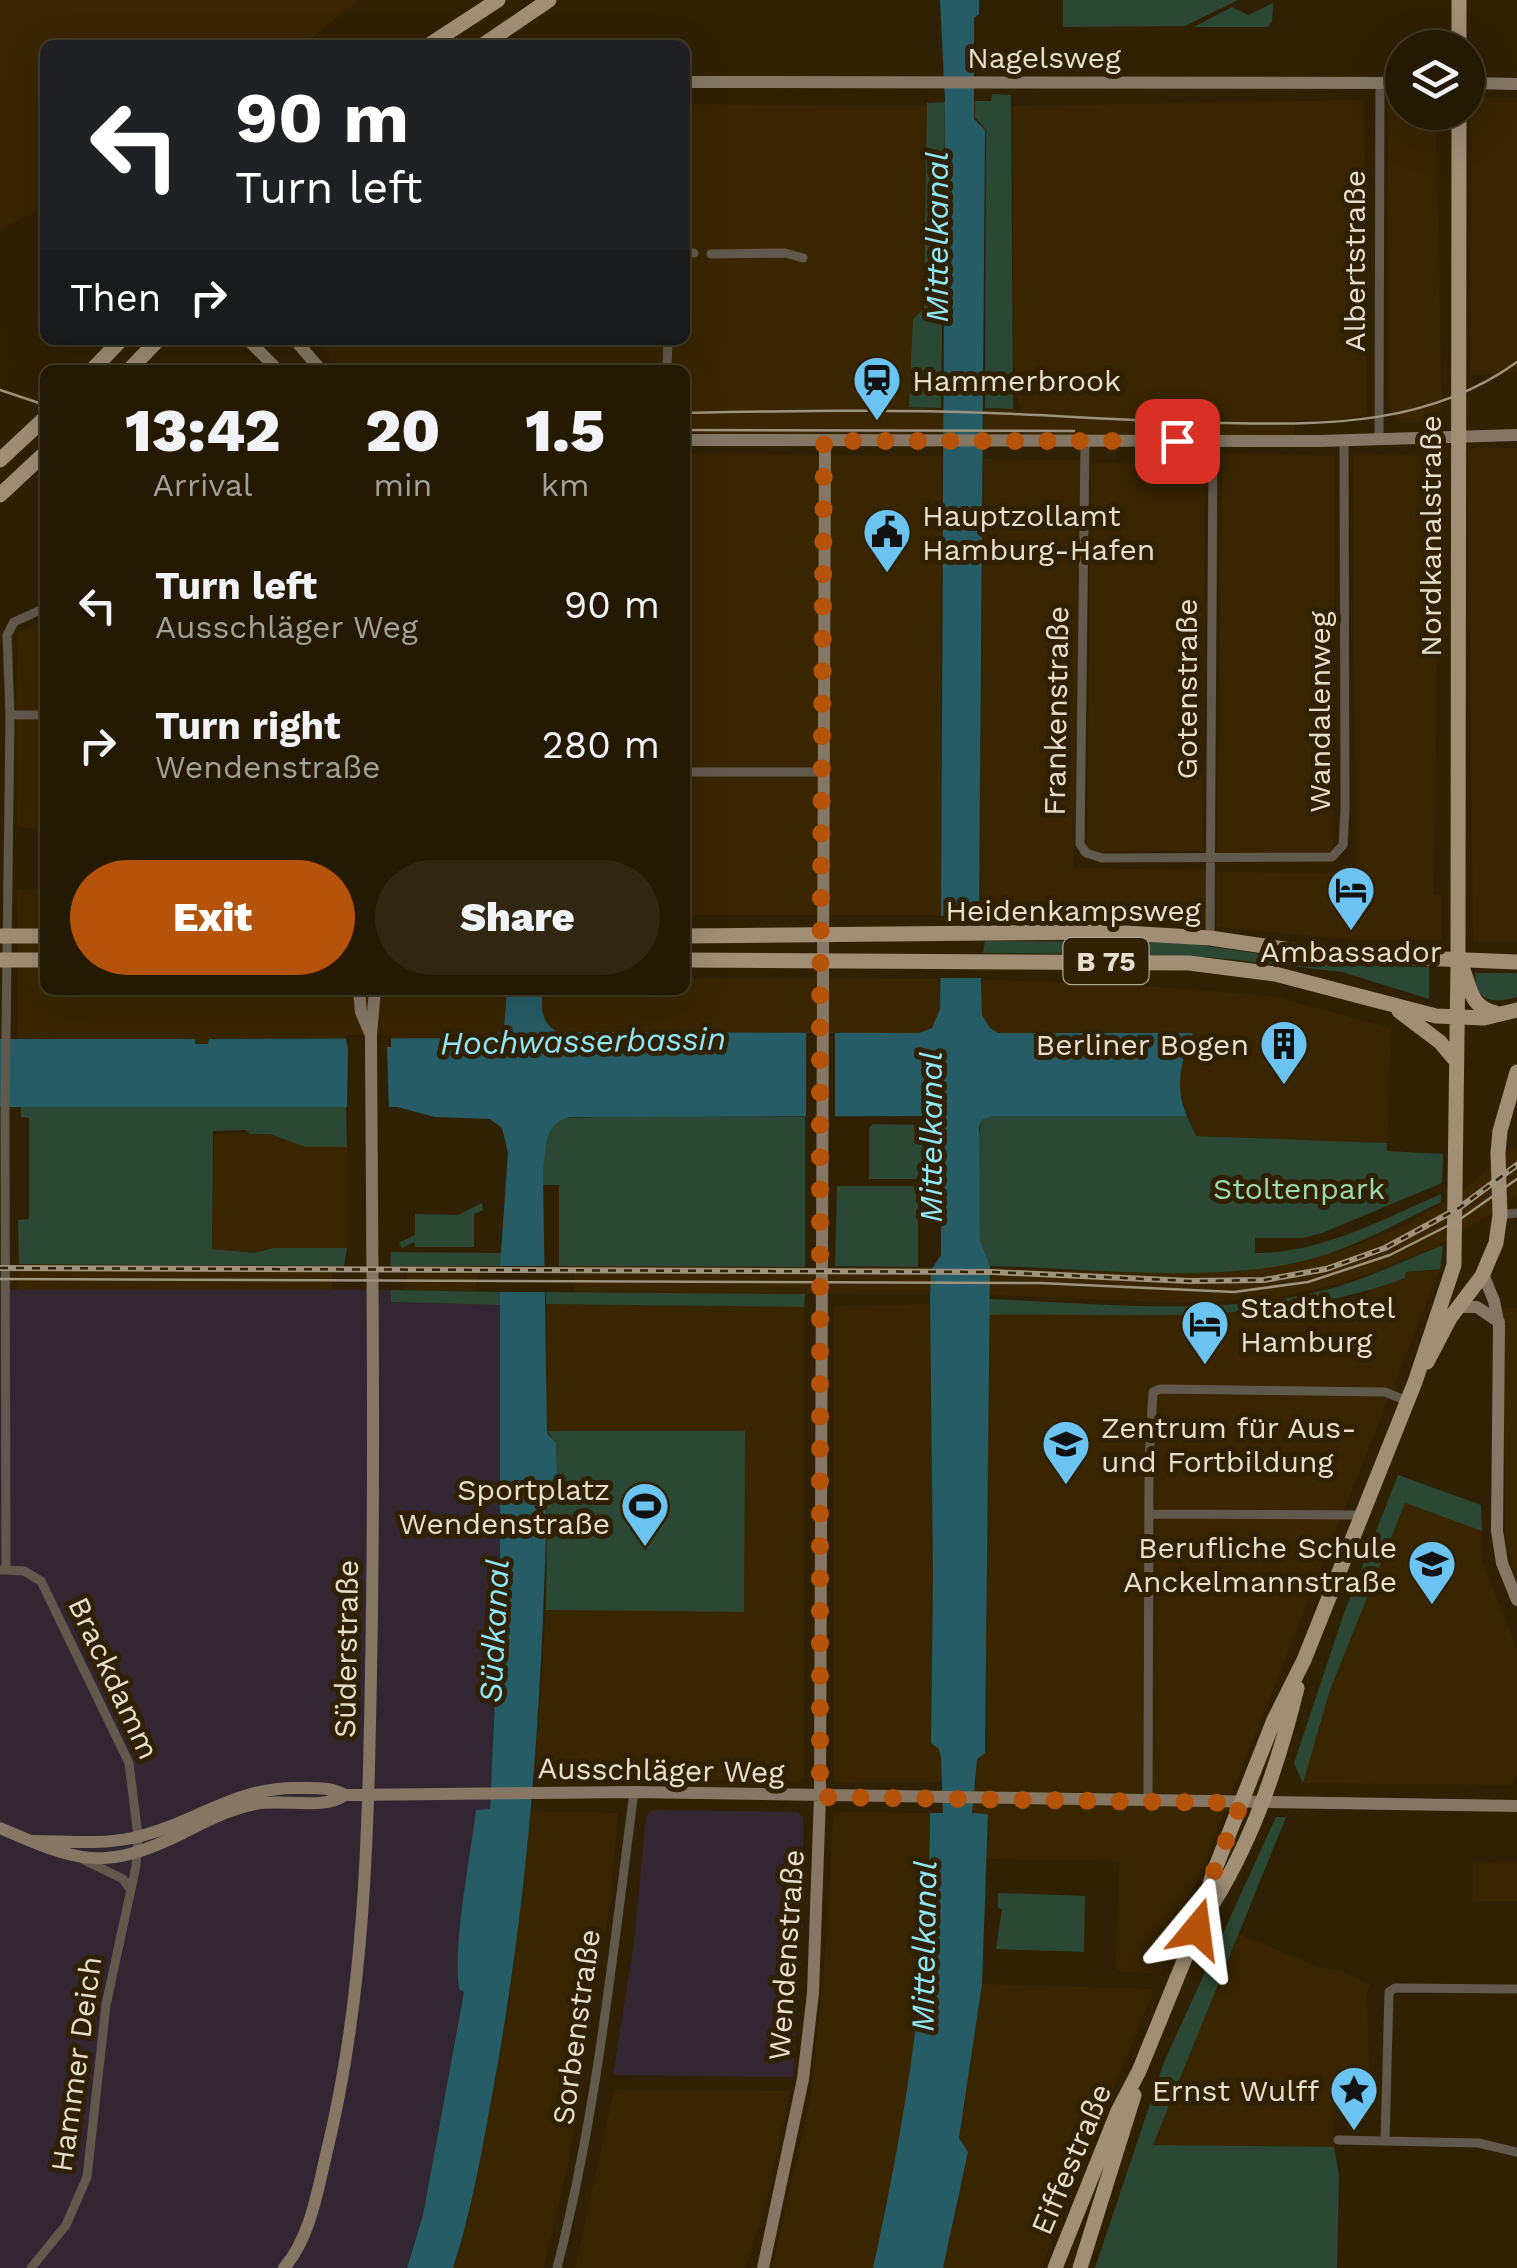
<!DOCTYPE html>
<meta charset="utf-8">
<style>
:root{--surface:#241903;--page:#302612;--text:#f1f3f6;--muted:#a3a09a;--line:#413825;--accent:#b45309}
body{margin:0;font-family:"Work Sans",sans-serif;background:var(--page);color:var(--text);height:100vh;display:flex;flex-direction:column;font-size:38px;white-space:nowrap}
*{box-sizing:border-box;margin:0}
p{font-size:32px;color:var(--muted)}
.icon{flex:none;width:55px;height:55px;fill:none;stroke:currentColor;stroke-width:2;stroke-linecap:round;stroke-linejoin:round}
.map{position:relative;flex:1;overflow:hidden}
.sheet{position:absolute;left:40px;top:365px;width:650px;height:630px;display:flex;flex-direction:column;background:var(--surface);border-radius:15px;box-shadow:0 10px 40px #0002,0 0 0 2px var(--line)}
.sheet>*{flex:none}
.hud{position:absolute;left:40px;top:40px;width:650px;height:305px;border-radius:15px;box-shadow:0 10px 40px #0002,0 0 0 2px var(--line);background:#202124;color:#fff;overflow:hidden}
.buttons{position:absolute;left:1385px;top:30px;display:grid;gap:20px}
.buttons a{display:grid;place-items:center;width:100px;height:100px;border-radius:50%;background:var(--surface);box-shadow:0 10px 40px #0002,0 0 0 2px var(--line);font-size:50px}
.pin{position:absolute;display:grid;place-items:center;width:85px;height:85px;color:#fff;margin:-42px;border-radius:20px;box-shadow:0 5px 15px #0006}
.me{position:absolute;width:110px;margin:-55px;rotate:16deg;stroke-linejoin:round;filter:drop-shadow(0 0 8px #0008)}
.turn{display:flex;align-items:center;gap:35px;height:210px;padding:0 30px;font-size:45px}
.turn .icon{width:130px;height:130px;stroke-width:2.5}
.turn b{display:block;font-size:70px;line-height:85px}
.then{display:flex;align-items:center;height:95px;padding:0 30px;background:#0003;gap:20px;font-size:38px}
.eta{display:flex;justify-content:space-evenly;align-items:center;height:170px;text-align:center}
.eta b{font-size:60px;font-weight:800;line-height:70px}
.cta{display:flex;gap:20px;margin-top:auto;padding:20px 30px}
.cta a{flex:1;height:115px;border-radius:60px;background:var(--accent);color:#fff;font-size:40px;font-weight:800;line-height:115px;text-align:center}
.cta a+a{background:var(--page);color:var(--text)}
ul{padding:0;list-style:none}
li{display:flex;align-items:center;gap:30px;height:140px;padding:0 30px}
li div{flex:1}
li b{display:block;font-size:38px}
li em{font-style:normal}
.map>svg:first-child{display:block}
.built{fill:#392500}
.industrial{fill:#332633}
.green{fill:#2b4834}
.water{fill:#265c65}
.pier{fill:#302104}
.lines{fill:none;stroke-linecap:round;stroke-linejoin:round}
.street{stroke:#62594d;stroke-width:9}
.secondary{stroke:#857764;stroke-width:12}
.primary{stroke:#a08e75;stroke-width:15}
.tram{stroke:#9f937e;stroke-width:2.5}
.rail-casing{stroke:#9f937e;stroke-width:6}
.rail{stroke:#302104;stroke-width:2.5;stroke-dasharray:8;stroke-linecap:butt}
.route{stroke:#b45309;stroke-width:18;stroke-dasharray:0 32.4}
.labels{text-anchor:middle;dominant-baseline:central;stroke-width:10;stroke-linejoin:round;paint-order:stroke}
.shield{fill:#302104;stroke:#b1a591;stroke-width:2.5}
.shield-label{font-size:28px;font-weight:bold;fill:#e8dece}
.street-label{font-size:30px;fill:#e8dece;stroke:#302104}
.poi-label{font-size:30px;fill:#e8dece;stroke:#302104;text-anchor:start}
.park-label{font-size:30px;fill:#9cdaae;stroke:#302104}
.water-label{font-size:32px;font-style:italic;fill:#8fe8f9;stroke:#302104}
</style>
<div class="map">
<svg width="1517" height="2268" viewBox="0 0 1517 2268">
<rect width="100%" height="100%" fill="#302104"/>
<path class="built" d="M0,0H360L302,45H45V206L0,230Z
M1388,93H1402V112L1436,113L1442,422H1401L1392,414L1388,402Z
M1470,98H1517V372L1470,375Z
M1364,100L1367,415L1327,421L1295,420L1294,435H685V370H340L316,340H685V104L927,106L923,408L1021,410L1014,389L1012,106Z
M1472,448H1517V941L1514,942L1473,941L1468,463V450Z
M1222,453L1335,456L1333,856L1217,854Z
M685,454L942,456L941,915H685Z
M1353,454L1439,456L1434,895H1442V940H1356L1217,927V872L1355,873Z
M984,459L1080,460L1074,868L1206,870L1205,919L979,916Z
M1091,463L1205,464L1203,851L1087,852Z
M45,621V830L17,826L16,707L18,632Z
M45,889V990H507L504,1027L493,1038L210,1039L208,1044H195L194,1039L18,1040L17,890Z
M685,978L940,979V1009L932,1028L919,1033L557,1032L549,1027L542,1015V990H685Z
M982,980L1108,983L1272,996L1391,1028L1387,1143L1195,1136L1179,1089L1180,1068L1192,1033H998L990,1028L982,1015Z
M214,1134H270L305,1147H347V1248H273L255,1253L212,1249Z
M1517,1145V1196L1502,1207L1439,1246L1371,1273L1335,1285L1272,1299L1181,1303L993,1295L574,1292V1266L993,1268L1123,1273L1200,1272L1272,1266L1343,1250L1403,1226L1459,1193Z
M19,1264L332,1266V1290L18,1291Z
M407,1266H477L476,1291L406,1290Z
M1440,1269L1160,1974L1116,1971L1119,1861L987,1859L988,1814H972V1782L977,1759L985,1752L989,1315L1284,1309L1362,1295L1406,1272Z
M930,1297L933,1578L931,1743L939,1749L944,1782L836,1783L833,1777L834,1306L930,1304Z
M546,1304L804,1307V1777L797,1782L535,1776L546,1610L744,1611L745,1432L547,1431Z
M1503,1308H1517V1581L1506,1547Z
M1405,1503L1482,1531L1483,1563L1517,1649V1774L1511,1785L1303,1783L1330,1690Z
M531,1811L618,1813L611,1896L568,2164L544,2268H453L468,2220L509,2005Z
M839,1812L930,1813V1882L920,2002L901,2137L873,2268H772L811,2096L826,1946L833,1818Z
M1517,1862V1901H1473V1863Z
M1239,1934L1319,1967L1342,1971L1371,1985L1367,1992L1370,2095L1333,2096L1334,2147L1152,2146Z
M982,1984L1154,1989L1041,2268H943L968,2153L959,2138Z
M614,2090L790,2091L766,2202L746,2268H575Z"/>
<path class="industrial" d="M0,1290H391L392,1302L500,1305V1588L490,1810L476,1811L459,1950L458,1978L459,1989L464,1991L423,2215L407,2268H0Z
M653,1810L797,1812L803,1818V1927L793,2077L613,2075L634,1943L646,1816Z"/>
<path class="green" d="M1063,0H1238L1185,26L1063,27Z
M1273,3L1272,21L1268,27H1194L1232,7L1248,15Z
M992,94L1011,95L1013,409L985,408L986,130L975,117V101H991Z
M945,102L941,408L909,407L913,319L924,309L927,103Z
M985,941L1178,942L1337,965L1429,967V999L1342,972L1218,958L1134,954L983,953Z
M1475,973H1517V997C1493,1004 1475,1002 1475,973Z
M346,1105L347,1147H305L270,1134H250L245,1130L213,1131L212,1249L255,1253L273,1248H347L344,1266L19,1264L18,1220L29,1219V1118L21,1117V1107Z
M638,1116L805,1117V1267L559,1266V1185H543C543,1163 541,1131 561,1118Z
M992,1116H1187L1196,1136L1387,1143V1151L1443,1154L1442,1183L1322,1233L1303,1238H1255V1253C1319,1254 1384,1219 1441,1194V1202C1400,1222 1359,1245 1315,1258C1221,1285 1085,1268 990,1266L980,1240L978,1139L982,1120Z
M873,1124L924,1125L923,1179H869V1128Z
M837,1186H918V1267L835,1266Z
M482,1203L483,1210L474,1214V1247H415L414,1242L402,1248L399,1243L415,1235V1214L458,1215Z
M1443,1245L1440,1269L1406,1272L1405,1278C1278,1327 1123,1313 989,1315V1299C1096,1303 1207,1316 1313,1293C1359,1283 1400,1262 1443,1245Z
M391,1252L502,1253L500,1266H390Z
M391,1290L500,1292V1305L391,1302Z
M546,1292L805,1294L804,1307L546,1304Z
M547,1431H745L744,1612L546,1610L547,1486L557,1476L556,1443Z
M1398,1475L1481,1505L1482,1531L1405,1503L1330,1690L1303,1783L1294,1763L1344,1613Z
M1276,1817H1286L1153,2145L1334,2147L1339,2175L1337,2268H1095L1164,2062Z
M998,1893L1085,1896L1084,1952L996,1949L1002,1909L998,1908Z"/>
<path class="water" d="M940,0H979V14L974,18V119L985,130L979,916L982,1015L990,1028L998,1033H1193C1181,1061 1174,1086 1187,1116H992L982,1120L979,1128L980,1240L990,1266L985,1753L977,1759L972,1813L988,1814L982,1984L959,2138L968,2152L943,2268H873C906,2118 930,1967 930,1813H943L941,1758L939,1749L931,1743L933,1578L930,1297L931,1270L941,1255V1126L932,1116L573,1117C543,1120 546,1148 543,1172L547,1433L556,1443L557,1476L547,1486C543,1689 530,1891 493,2090C482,2150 472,2210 453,2268H407L423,2215L464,1992L459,1989C453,1941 470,1860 476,1810L490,1809L500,1588V1266L508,1153L502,1128L490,1119L435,1117L397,1107H0V1039H195V1044H208L209,1039L493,1038L504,1027L507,990H542C542,1009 540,1021 557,1032L919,1033L932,1028L940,1009L941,915L945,102Z"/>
<path class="pier" d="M938,916H982L983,978H939Z
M806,1033H835V1121H806Z
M345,1035H391V1047H387L389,1112L347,1110L348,1049Z
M495,1266H549L550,1292H495Z"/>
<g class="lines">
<path class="street" d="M685,252L694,253
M711,254L785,253L803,258
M667,370L668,340
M1379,439L1380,82
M1085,441L1080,844L1086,853L1102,858L1332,857L1343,845L1345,810L1344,440
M10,715H45
M685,772H823
M1210,938L1213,441
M1500,1215L1517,1213
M1149,1514L1361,1515
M0,1570H6L5,1115L10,715L7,635L14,622L45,608
M6,1570L24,1571L41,1581L129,1763L138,1836L136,1866L106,2005L87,2177L66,2225L31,2268
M1148,1802L1149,1461L1153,1392L1160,1389L1385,1392L1407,1401
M84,1860L123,1879L131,1890
M1338,2140L1478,2143L1517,2152
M1385,2141L1389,1992L1395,1988L1517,1989
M557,2268C597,2113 613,1951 634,1792"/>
<path class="secondary" d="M685,82L1402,83
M1468,83L1517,84
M248,340L278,370
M295,340L321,370
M685,440L1319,441L1517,435
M359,990L361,1012L370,1033
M1483,1274L1494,1301L1499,1326L1497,1531L1502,1563L1517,1600
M1458,1307H1477L1499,1322
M0,1828C78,1862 104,1872 183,1833C206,1821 229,1809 255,1804C283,1798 322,1811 345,1795
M32,1841C65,1841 100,1845 132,1838C193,1825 234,1786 300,1788C316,1788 331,1787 345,1795L634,1792L1517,1806
M284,2268C310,2238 317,2193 326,2155C365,1997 368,1835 371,1673C375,1460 372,1247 371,1035L375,990
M763,2268L803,2079L813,1993L820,1797L825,441"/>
<path class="primary" d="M1459,0V48
M429,45L498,0
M483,45L549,0
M92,370L121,340
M129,370L158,340
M0,460L45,418
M0,495L45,453
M0,936H45
M685,936L1108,932L1210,938L1318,954L1517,962
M0,960H45
M685,960L1189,963L1275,974L1436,1016L1484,1018L1517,1010
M1460,963C1471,985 1468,1007 1496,1013
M1399,1011L1440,1042L1456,1061
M1427,1362L1450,1318L1482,1276L1496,1243L1500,1215L1498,1153L1500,1131L1517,1072
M1205,1916C1251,1846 1277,1769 1297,1688
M1055,2268L1118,2111L1139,2071L1197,1929L1213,1874L1274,1720L1304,1660L1415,1382L1454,1265L1458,960L1459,112
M1080,2268L1134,2095"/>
<path class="tram" d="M0,390L45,405
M685,413C786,411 889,409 990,413C1068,416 1147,422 1225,423C1329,425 1430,425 1517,362
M685,430L1074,431
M0,1279L1040,1283L1234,1292L1308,1282L1390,1255L1459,1220L1517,1179"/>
<g class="rail-casing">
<path id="rail" d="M0,1268L993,1272L1190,1281L1264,1280L1326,1269L1385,1248L1459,1208L1517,1165"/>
</g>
<use href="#rail" class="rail"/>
</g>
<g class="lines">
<path class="route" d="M1177,441H824L820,1033V1797L1241,1803L1213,1874L1197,1929"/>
</g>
<defs>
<g id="station-pin" transform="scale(2.5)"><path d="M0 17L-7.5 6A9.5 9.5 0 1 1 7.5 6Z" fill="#6ac3f1" stroke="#302104"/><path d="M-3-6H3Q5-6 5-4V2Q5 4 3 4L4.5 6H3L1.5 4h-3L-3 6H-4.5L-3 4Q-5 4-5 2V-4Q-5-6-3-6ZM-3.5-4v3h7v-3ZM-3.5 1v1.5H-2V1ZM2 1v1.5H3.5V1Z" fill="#111"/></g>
<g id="civic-pin" transform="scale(2.5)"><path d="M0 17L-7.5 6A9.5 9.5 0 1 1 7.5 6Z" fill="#6ac3f1" stroke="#302104"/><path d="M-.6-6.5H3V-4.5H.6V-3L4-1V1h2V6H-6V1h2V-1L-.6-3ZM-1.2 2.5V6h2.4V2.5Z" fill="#111"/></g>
<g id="hotel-pin" transform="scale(2.5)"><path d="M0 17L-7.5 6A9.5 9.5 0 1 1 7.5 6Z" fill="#6ac3f1" stroke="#302104"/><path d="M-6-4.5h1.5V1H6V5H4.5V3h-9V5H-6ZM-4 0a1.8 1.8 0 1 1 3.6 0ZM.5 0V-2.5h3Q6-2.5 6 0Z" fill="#111"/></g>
<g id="building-pin" transform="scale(2.5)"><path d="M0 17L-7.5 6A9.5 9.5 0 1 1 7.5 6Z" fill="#6ac3f1" stroke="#302104"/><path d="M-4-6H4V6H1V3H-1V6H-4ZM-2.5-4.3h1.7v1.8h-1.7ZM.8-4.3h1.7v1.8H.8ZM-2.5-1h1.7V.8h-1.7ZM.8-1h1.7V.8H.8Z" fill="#111"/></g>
<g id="university-pin" transform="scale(2.5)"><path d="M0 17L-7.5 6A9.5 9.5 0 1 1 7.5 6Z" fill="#6ac3f1" stroke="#302104"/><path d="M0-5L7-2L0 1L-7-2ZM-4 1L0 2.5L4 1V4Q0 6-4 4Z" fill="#111"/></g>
<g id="stadium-pin" transform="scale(2.5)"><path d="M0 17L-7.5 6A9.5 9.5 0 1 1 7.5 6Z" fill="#6ac3f1" stroke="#302104"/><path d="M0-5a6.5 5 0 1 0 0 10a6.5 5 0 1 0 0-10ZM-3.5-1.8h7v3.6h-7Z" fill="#111"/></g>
<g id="school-pin" transform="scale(2.5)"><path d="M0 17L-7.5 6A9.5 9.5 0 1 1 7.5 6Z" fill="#6ac3f1" stroke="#302104"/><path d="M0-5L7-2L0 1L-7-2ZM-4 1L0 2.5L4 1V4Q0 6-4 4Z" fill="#111"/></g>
<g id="sight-pin" transform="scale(2.5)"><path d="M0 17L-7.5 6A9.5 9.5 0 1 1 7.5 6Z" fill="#6ac3f1" stroke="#302104"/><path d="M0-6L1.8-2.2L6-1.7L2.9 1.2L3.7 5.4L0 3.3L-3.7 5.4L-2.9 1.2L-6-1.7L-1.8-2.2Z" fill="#111"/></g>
</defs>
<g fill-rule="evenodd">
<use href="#station-pin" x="877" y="380"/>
<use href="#civic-pin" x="887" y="532"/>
<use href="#hotel-pin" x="1351" y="890"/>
<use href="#building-pin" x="1284" y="1044"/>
<use href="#hotel-pin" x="1205" y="1324"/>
<use href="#university-pin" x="1066" y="1444"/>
<use href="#stadium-pin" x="645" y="1506"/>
<use href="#school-pin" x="1432" y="1564"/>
<use href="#sight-pin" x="1354" y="2090"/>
</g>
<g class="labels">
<rect class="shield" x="1063.5" y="938" width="85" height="46" rx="8"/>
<g class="shield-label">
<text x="1106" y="961">B 75</text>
</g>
<g class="street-label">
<text x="1044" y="57">Nagelsweg</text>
<text transform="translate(1354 261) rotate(-90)">Albertstraße</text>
<text transform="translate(1430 536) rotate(-90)">Nordkanalstraße</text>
<text transform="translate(1186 689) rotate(-90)">Gotenstraße</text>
<text transform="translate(1056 711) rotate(-89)">Frankenstraße</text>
<text transform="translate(1319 712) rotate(-90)">Wandalenweg</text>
<text x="1073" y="910">Heidenkampsweg</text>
<text transform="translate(346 1649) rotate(-89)">Süderstraße</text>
<text transform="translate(114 1678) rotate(65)">Brackdamm</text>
<text transform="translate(661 1770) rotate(1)">Ausschläger Weg</text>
<text transform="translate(786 1955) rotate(-86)">Wendenstraße</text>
<text transform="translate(576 2027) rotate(-82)">Sorbenstraße</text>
<text transform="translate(76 2064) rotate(-82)">Hammer Deich</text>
<text transform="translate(1071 2159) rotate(-67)">Eiffestraße</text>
</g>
<g class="poi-label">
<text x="912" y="380">Hammerbrook</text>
<text x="922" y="515">Hauptzollamt<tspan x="922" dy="34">Hamburg-Hafen</tspan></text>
<text x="1351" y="951" text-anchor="middle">Ambassador</text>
<text x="1249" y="1044" text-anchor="end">Berliner Bogen</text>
<text x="1240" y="1307">Stadthotel<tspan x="1240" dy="34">Hamburg</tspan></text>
<text x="1101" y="1427">Zentrum für Aus-<tspan x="1101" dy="34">und Fortbildung</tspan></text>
<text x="610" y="1489" text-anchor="end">Sportplatz<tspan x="610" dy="34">Wendenstraße</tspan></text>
<text x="1397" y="1547" text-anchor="end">Berufliche Schule<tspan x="1397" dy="34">Anckelmannstraße</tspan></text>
<text x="1319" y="2090" text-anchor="end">Ernst Wulff</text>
</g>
<g class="park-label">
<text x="1299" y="1188">Stoltenpark</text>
</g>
<g class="water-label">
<text transform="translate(937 237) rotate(-90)">Mittelkanal</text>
<text transform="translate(583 1041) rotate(-1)">Hochwasserbassin</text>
<text transform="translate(931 1137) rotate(-90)">Mittelkanal</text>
<text transform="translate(494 1631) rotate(-87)">Südkanal</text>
<text transform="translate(924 1946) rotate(-89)">Mittelkanal</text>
</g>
</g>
</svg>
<div class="buttons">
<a><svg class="icon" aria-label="layers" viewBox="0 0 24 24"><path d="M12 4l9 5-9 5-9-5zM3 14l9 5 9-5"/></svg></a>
</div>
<div class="pin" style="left:1177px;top:441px;background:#d93025"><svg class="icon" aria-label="arrive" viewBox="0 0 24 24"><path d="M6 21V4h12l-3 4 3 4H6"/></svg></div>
<svg class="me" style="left:1197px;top:1929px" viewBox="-20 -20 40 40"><path d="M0-17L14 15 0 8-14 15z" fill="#b45309" stroke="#fff" stroke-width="4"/></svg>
<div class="hud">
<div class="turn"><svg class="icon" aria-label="left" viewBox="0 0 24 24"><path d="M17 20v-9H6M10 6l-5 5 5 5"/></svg><div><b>90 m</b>Turn left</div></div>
<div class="then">Then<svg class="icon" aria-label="right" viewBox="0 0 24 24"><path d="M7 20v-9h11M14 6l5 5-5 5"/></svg></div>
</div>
<section class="sheet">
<div class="eta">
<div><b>13:42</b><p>Arrival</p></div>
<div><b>20</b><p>min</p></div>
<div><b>1.5</b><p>km</p></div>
</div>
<ul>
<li><svg class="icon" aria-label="left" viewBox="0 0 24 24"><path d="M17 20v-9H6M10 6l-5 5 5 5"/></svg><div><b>Turn left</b><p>Ausschläger Weg</p></div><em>90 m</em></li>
<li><svg class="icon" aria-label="right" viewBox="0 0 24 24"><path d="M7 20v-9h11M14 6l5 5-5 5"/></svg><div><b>Turn right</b><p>Wendenstraße</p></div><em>280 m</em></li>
</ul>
<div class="cta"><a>Exit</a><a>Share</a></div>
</section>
</div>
